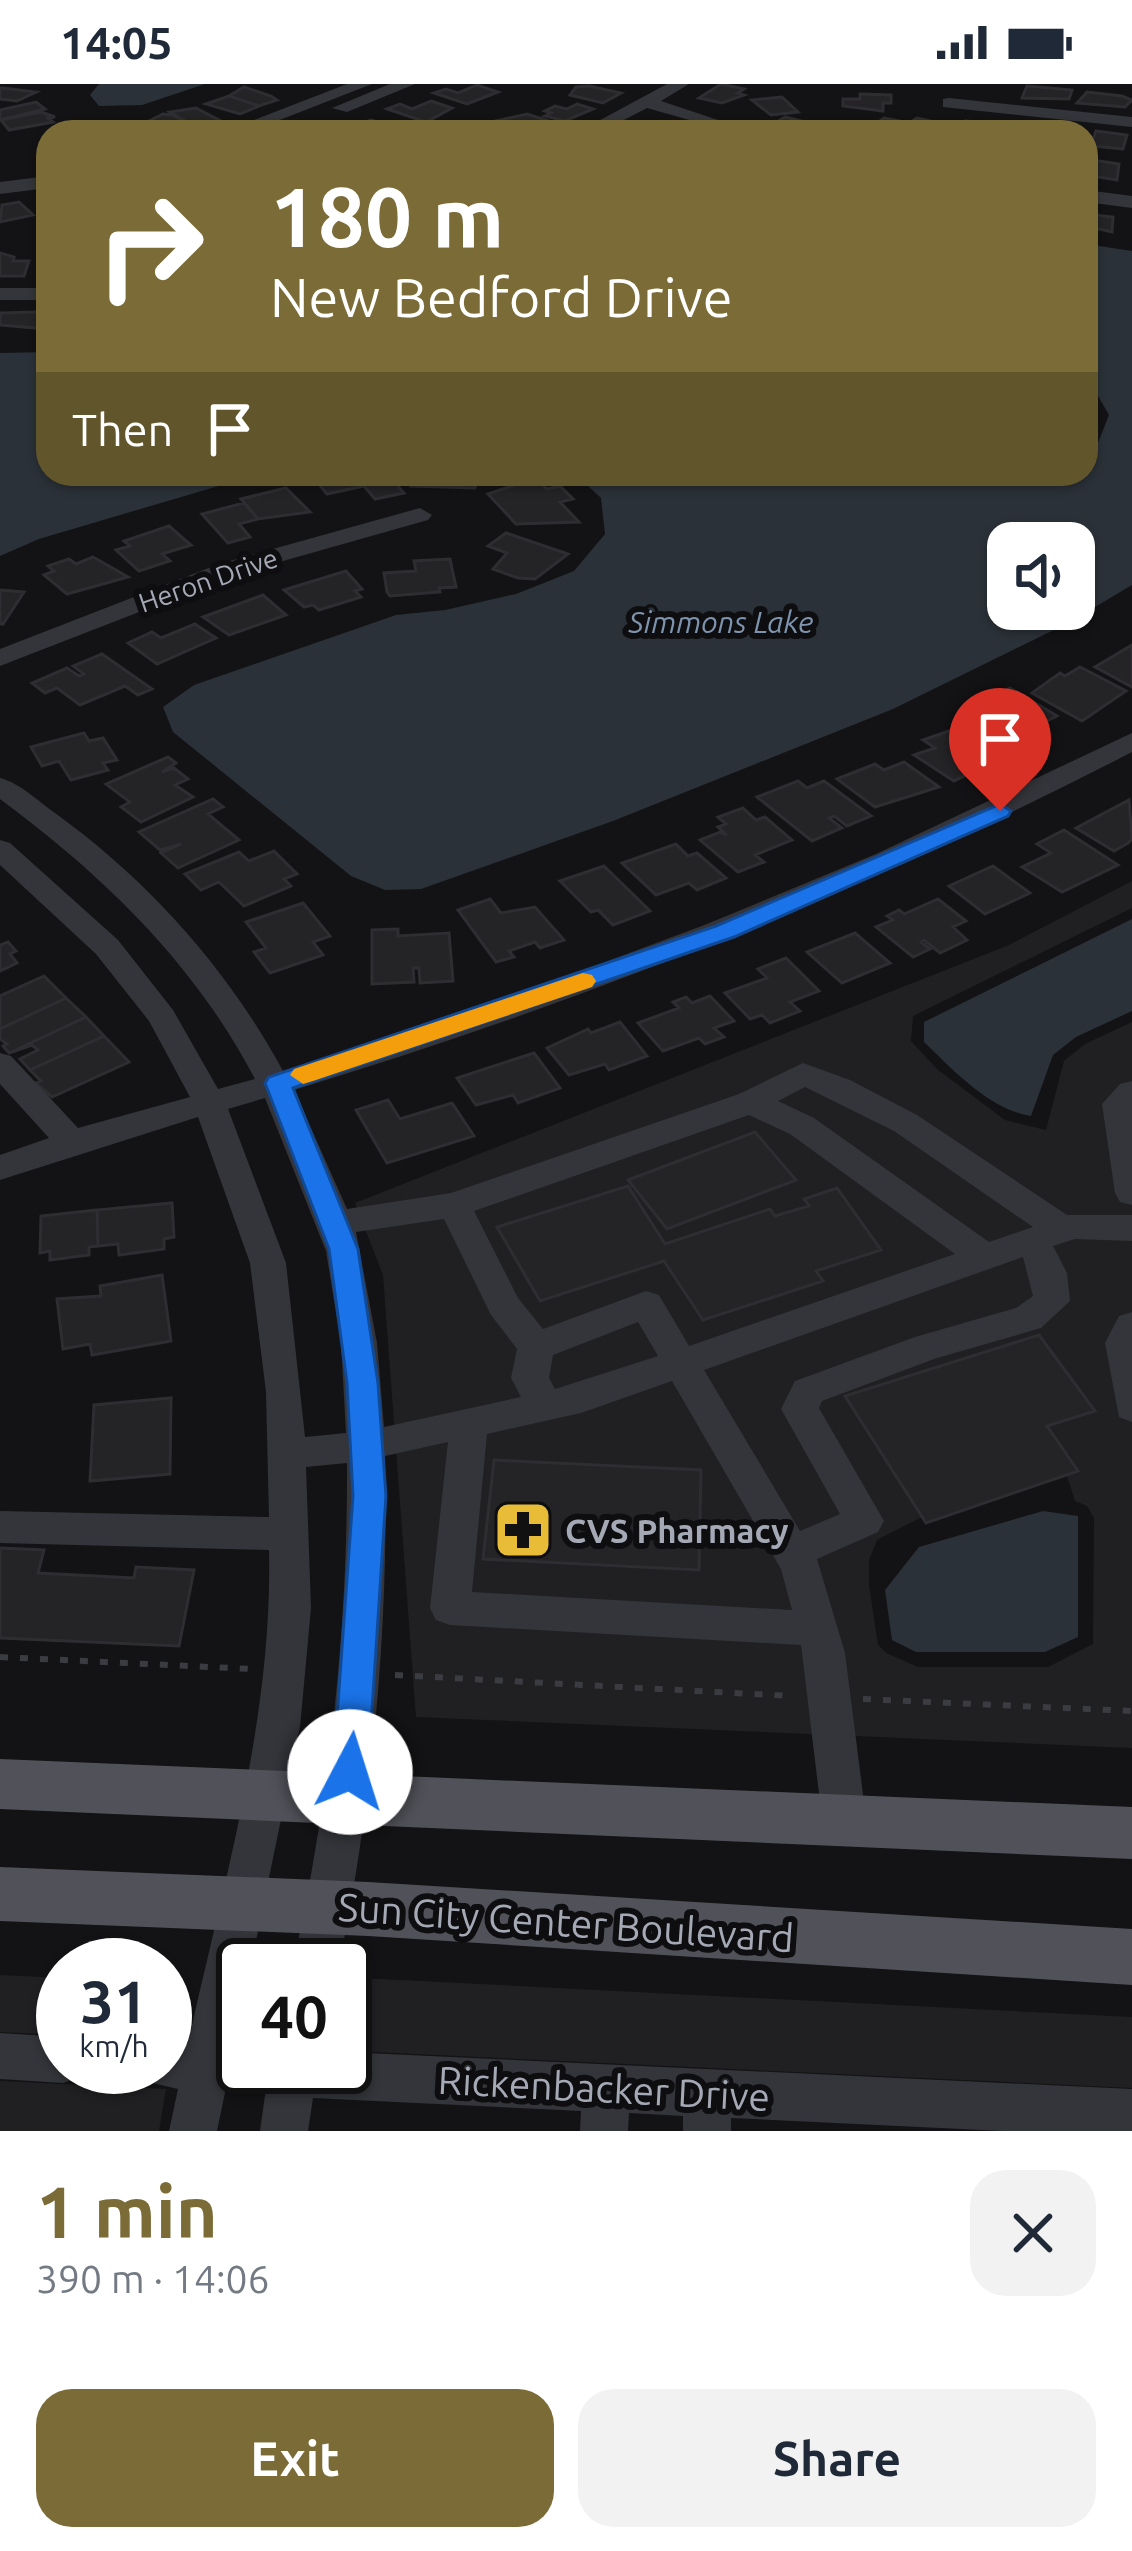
<!DOCTYPE html>
<meta charset="utf-8">
<style>
:root{--surface:#fff;--page:#f2f2f3;--text:#1f2937;--muted:#747a83;--accent:#7a6b37}
body{margin:0;font-family:Ubuntu,sans-serif;background:var(--page);color:var(--text);height:100vh;display:flex;flex-direction:column;font-size:45px;white-space:nowrap}
*{box-sizing:border-box;margin:0}
p{font-size:39px;color:var(--muted)}
.icon{flex:none;width:66px;height:66px;fill:none;stroke:currentColor;stroke-width:2;stroke-linecap:round;stroke-linejoin:round}
.map{position:relative;height:2047px;overflow:hidden}
.side{display:flex;flex-direction:column;background:var(--surface);flex:1}
.side>*{flex:none}
.guide{position:absolute;left:36px;top:36px;width:1062px;height:366px;border-radius:36px;box-shadow:0 3px 9px #0004;background:#7a6b37;color:#fff;overflow:hidden}
.fabs{position:absolute;left:987px;top:438px;display:grid;gap:24px}
.fabs a{display:grid;place-items:center;width:108px;height:108px;border-radius:24px;background:var(--surface);box-shadow:0 3px 9px #0004;font-size:60px}
.speed{position:absolute;left:36px;top:1854px;display:flex;gap:24px;font-size:60px;font-weight:700;text-align:center}
.speed>*{display:grid;place-content:center;width:156px;height:156px;border-radius:50%;background:var(--surface);box-shadow:0 3px 9px #0004;line-height:1}
.speed small{font-size:30px;font-weight:400}
.speed .limit{border:6px solid #111;border-radius:18px;background:#fff;color:#111}
.pin{position:absolute;display:grid;place-items:center;width:102px;height:102px;color:#fff;margin:-123px -51px;border-radius:50% 50% 50% 0;rotate:-45deg;box-shadow:0 0 12px #0007}
.pin .icon{rotate:45deg}
.me{position:absolute;width:132px;margin:-66px;rotate:5deg;stroke-linejoin:round;filter:drop-shadow(0 0 9px #0008)}
.turn{display:flex;align-items:center;gap:42px;height:252px;padding:0 36px;font-size:54px}
.turn .icon{width:156px;height:156px;stroke-width:2.5}
.turn b{display:block;font-size:84px;line-height:102px}
.then{display:flex;align-items:center;height:114px;padding:0 36px;background:#0003;gap:24px;font-size:45px}
.round{display:grid;place-items:center;flex:none;width:126px;height:126px;border-radius:36px;background:var(--page)}
.summary{display:flex;align-items:center;justify-content:space-between;height:204px;padding:0 36px}
h1{font-size:72px;font-weight:700;line-height:90px;color:var(--accent)}
.cta{display:flex;gap:24px;margin-top:auto;padding:24px 36px}
.cta a{flex:1;height:138px;border-radius:36px;background:var(--accent);color:#fff;font-size:48px;font-weight:700;line-height:138px;text-align:center}
.cta a+a{background:var(--page);color:var(--text)}
.status{display:flex;justify-content:space-between;align-items:center;height:84px;padding:0 60px;background:var(--surface);direction:ltr}
.status svg{height:33px;fill:currentColor}
.map>svg:first-child{display:block}
.built{fill:#201f22;fill-rule:evenodd}
.water{fill:#2a3138;fill-rule:evenodd}
.building{fill:#242326;stroke:#2e2d31;stroke-width:3}
.lines{fill:none;stroke-linecap:round;stroke-linejoin:round}
.path{stroke:#3b3c41;stroke-width:6;stroke-dasharray:8 12;stroke-linecap:butt}
.minor{fill:#34353a;fill-rule:evenodd}
.major{fill:#515259;fill-rule:evenodd}
.route{fill:#1a73e8;stroke:#114b97;stroke-width:3}
.slow{fill:#f59e0b}
.labels{text-anchor:middle;dominant-baseline:central;stroke-width:12;stroke-linejoin:round;paint-order:stroke}
.far-street-label{font-size:27px;fill:#a5a9b5;stroke:#0e0e10}
.far-water-label{font-size:30px;font-style:italic;fill:#7e93ae;stroke:#0e0e10}
.poi-label{font-size:33px;font-weight:bold;fill:#a5a9b5;stroke:#0e0e10;text-anchor:start}
.near-street-label{font-size:39px;fill:#a5a9b5;stroke:#0e0e10}
</style>
<div class="status"><b>14:05</b><svg viewBox="0 0 49 12"><path d="M0 12V9h3v3zM5 12V6h3v6zM10 12V3h3v9zM15 12V0h3v12zM26 1h20v11H26zM47 4h2v5h-2z"/></svg></div>
<div class="map">
<svg width="1132" height="2047" viewBox="0 0 1132 2047">
<rect width="100%" height="100%" fill="#131315"/>
<path class="built" d="M1132,797V824L913,932L911,957L937,985L1005,1036L1046,1046L1064,977L1085,960L1132,938V1664L416,1633L383,1191L355,1119L1009,861ZM1041,1380L1067,1392L1075,1417L1087,1422L1094,1434L1093,1560L1048,1583H918L886,1569L878,1561L869,1501V1476L877,1456L994,1396Z
M0,1891L63,1894V1951L0,1948Z
M360,1894L1132,1933V2004L352,1967Z
M0,1997L166,2005L159,2047H0Z"/>
<path class="water" d="M99,0H205L142,21L99,22L90,11Z
M1086,160L1132,167V501L1068,539L893,625L613,737L421,805L385,806L351,792L173,648L163,623L194,601L396,531L445,526L516,510L574,487L605,450L601,414L575,390H879L928,402L1086,390V376L1092,374L1109,331L1086,291ZM1074,459V525H1008V459Z
M48,268V390H259L39,455L0,472V269Z
M1132,835V927L1076,953L1053,971L1031,1032C990,1026 953,986 924,958V938Z
M1043,1427L1078,1432V1553L1045,1568H916L892,1556L885,1506L919,1463Z"/>
<path class="building" d="M721,0L744,5L738,9L744,11L722,19L699,14Z
M477,1L498,8L467,20L434,9L446,5L458,9Z
M589,2L621,9L603,19L570,11L576,3Z
M1027,2L1072,6L1069,15L1022,14Z
M244,3L271,12L277,16L259,22L229,12Z
M0,4H3L36,8L17,17L0,15Z
M1087,8L1122,12L1132,16L1125,23L1077,19Z
M860,10L891,11V19H883V27L843,22V15H860Z
M229,12L259,22L240,30L206,20Z
M782,13L798,28L771,31L752,16Z
M431,17L452,24L426,38L387,25L400,20L412,25Z
M36,18L45,25L0,36V26Z
M577,20L593,25L565,37L545,32L551,29L545,27L555,22L567,25Z
M196,24L221,37L197,44L170,28Z
M41,28L55,33L48,34L53,38L9,46L1,36Z
M163,30L172,31L197,44L168,48L147,38Z
M527,30L558,40L519,48L491,38Z
M785,33L817,41L829,43L822,48H784L791,44L775,39Z
M884,34L909,39L917,34L935,38L920,48H884L871,43Z
M371,36L396,44L340,45L356,41Z
M966,37L986,39L985,48H941L943,39L966,42Z
M1096,47L1127,51L1123,65L1091,62Z
M1086,75L1119,80L1117,96L1086,91Z
M19,118L33,131L0,138L2,121Z
M1086,130L1113,133L1112,148L1086,142Z
M0,169L14,173L13,177H29L24,192H0Z
M36,228H48L47,245L0,241V229Z
M326,390H387L404,409L375,415L364,402L327,410L313,393Z
M414,390H504L496,399L476,398L475,404L411,402Z
M536,394L547,405L560,402L573,415L560,418L579,438L516,440L488,410Z
M286,404L310,428L258,435L241,415Z
M244,419L258,435L239,440L250,453L228,459L202,430Z
M169,442L191,461L162,470L170,477L139,487L116,466L130,462L124,457Z
M506,449L568,470L535,495L518,494L493,485L507,469L488,462Z
M93,473L128,493L67,510L44,491L54,487L48,482L69,475L76,480Z
M450,475L456,503L439,504L440,508L390,512L387,508L384,489L416,487L414,477Z
M346,487L362,505L355,507L361,513L319,526L313,521L304,523L284,506Z
M0,506L24,508L3,540H0Z
M263,511L286,531L229,551L203,533Z
M195,540L216,554L157,580L128,559L152,548L161,554Z
M1132,561V603L1095,583Z
M102,570L152,605L138,611L125,602L80,621L57,604L45,609L32,599L67,584L79,592L84,590L73,582Z
M1080,583L1126,607L1082,637L1032,609L1060,589L1065,592Z
M1010,604L1057,632L1027,647L1041,655L1020,665L979,641L991,635L975,621Z
M961,643L1007,671L954,697L914,671L935,664L923,656Z
M84,649L89,657L103,654L117,676L103,679L108,686L71,696L59,677L42,682L31,663Z
M168,673L176,679L162,688L174,684L188,695L175,701L193,713L141,738L121,723L130,718L106,700Z
M904,678L939,703L875,723L837,695L875,680L884,686Z
M798,697L807,704L824,697L871,732L847,742L834,732L829,734L842,744L812,757L757,713Z
M213,715L223,723L208,730L239,756L178,784L161,769L181,760L160,766L139,748Z
M1129,716L1132,755L1128,759L1114,767L1076,744Z
M743,724L756,736L765,733L792,756L755,771L764,778L738,788L700,756L720,748L727,751L718,743L726,740L718,733Z
M1064,746L1118,781L1062,808L1022,783L1051,769L1037,760Z
M676,760L688,772L697,769L726,794L697,806L689,799L656,811L622,779Z
M274,767L297,790L284,795L291,802L244,822L219,798L201,806L185,790L239,768L249,777Z
M604,782L650,827L613,841L598,826L591,828L560,797Z
M993,782L1030,809L985,830L949,802Z
M490,815L501,829L535,823L564,856L540,864L535,858L509,867L514,873L496,878L458,826Z
M938,815L966,837L953,843L967,856L940,869L924,856L921,858L930,865L913,873L876,843L893,836L887,832L899,826L904,830Z
M303,819L330,852L313,858L323,871L270,889L254,868L266,864L246,838Z
M398,845V852L449,849L453,897L420,899L419,884H413L414,898L372,900V846Z
M855,849L890,879L842,899L807,868Z
M8,858L16,867L10,870L17,879L0,887V861Z
M786,874L819,907L790,918L800,927L770,939L762,931L750,935L725,909L767,894L758,885Z
M44,892L66,914L0,945V912Z
M710,912L734,937L714,944L724,953L705,960L699,954L663,967L638,939L679,924L673,918L686,913L692,919Z
M66,914L86,933L9,969L3,962L7,960L0,955V945Z
M86,933L104,952L30,986L20,975L38,966L32,961L9,969Z
M620,938L647,972L609,986L605,980L569,991L547,964L588,945L591,949Z
M104,952L129,978L52,1013L36,999L41,997L30,986Z
M534,969L560,1004L518,1019L513,1011L476,1021L457,994Z
M388,1016L400,1035L452,1019L474,1052L387,1079L356,1026Z
M755,1048L796,1096L667,1145L628,1096Z
M628,1102L665,1160L770,1125L775,1132L809,1122L804,1115L837,1104L881,1166L816,1187L823,1197L703,1236L664,1177L540,1217L497,1143Z
M172,1119L174,1153L164,1155V1165L119,1171L118,1160L98,1162L97,1126Z
M97,1126L98,1162L89,1163V1171L50,1176V1167L40,1169L41,1132Z
M162,1191L171,1257L92,1271L90,1260L63,1265L57,1215L101,1212L100,1202Z
M1039,1251L1095,1327L1047,1342L1078,1387L926,1439L845,1312Z
M171,1314L170,1390L90,1397L94,1321Z
M494,1376L701,1386L699,1486L483,1475Z
M0,1464L44,1466L38,1489L134,1494L136,1483L194,1486L179,1562L0,1554Z"/>
<g class="lines">
<path class="path" d="M0,1573L252,1585
M395,1591L791,1612
M863,1615L1132,1627"/>
<path class="minor" d="M347,0H372L249,48H223Z
M390,0H415L347,28L332,24Z
M667,0H689L661,17L730,40L721,45L647,24L601,48H578Z
M949,14L1132,33V43L943,23V15Z
M48,92V104L0,110V98Z
M1086,106L1132,112V124L1086,118Z
M0,204H48V216H0Z
M420,424L432,431L428,436L237,490L0,582V565L219,480Z
M1132,649V668C864,807 583,918 294,1006L347,1125L451,1109L739,1010L803,979L850,996L917,1031L1067,1131H1132V1157L1075,1155L1053,1162L1067,1189L1070,1217L1041,1244L937,1274L822,1317L819,1324L884,1437L878,1448L817,1475L845,1569L866,1734L860,1748L844,1754L828,1748L822,1734L801,1561L450,1541L436,1536L430,1524L448,1358L385,1372C389,1542 373,1715 339,1881H293C329,1717 348,1547 347,1379L306,1383L311,1524L300,1643L251,1881H243V1922L217,2047H169L178,2005L148,1998L142,1983H165V1957L188,1959C224,1796 273,1633 269,1466L0,1459V1427L269,1433L266,1308L250,1179L198,1033L0,1096V1071L49,1054L0,1000V969L11,972L78,1044L190,1013L149,937L96,870L0,781V756L10,759L118,856L173,926L218,1005L255,995C194,879 105,793 0,715V694C20,699 38,717 55,729C149,797 227,884 283,987L536,904L707,840L876,770ZM805,1003L894,1047L1033,1143L989,1158L814,1034L778,1017ZM265,1014L326,1167L341,1259L346,1349L305,1353L286,1179L228,1025ZM749,1031L790,1050L955,1170L689,1262L659,1211L646,1207L543,1245L518,1214L474,1127ZM444,1135L491,1231L517,1265L511,1294L521,1313L384,1343L377,1259L356,1148ZM1023,1173L1033,1212L1016,1224L915,1253L795,1297L781,1325L840,1430L800,1447L704,1286ZM638,1238L658,1272L555,1305L549,1294L553,1271ZM672,1297L781,1485L792,1526L472,1508L487,1350L581,1329Z
M1132,997V1121L1120,1118L1115,1109L1102,1020L1120,1000Z
M1132,1228V1338L1119,1333L1105,1259L1119,1232Z
M0,1949L63,1953V1983H84L80,1993L63,1999L0,1995Z
M345,1968L1132,2005V2047H1003L731,2034V2047H683V2032L629,2029L628,2047H580L581,2027L313,2014L308,2047H260L269,1983H345Z"/>
<path class="major" d="M0,1675L1132,1723V1775L0,1725Z
M0,1783L368,1798L1132,1845V1901L368,1852L0,1837Z"/>
</g>
<path class="route" d="M1000,720L1011,727L1008,732L734,853L293,1004L358,1165L378,1299L386,1412L368,1688L363,1699L350,1703L338,1699L333,1688L353,1412L347,1299L329,1165L265,999L269,993L716,842Z"/>
<path class="slow" d="M583,889L592,891L596,897L592,903L313,997L303,1000L290,991L294,985Z"/>
<defs>
<g id="pharmacy-square" transform="scale(3)"><rect x="-9" y="-9" width="18" height="18" rx="4" fill="#e9bc37" stroke="#0e0e10"/><path d="M-2-6h4v4h4v4h-4v4h-4v-4h-4v-4h4Z" fill="#111"/></g>
</defs>
<g fill-rule="evenodd">
<use href="#pharmacy-square" x="523" y="1446"/>
</g>
<g class="labels">
<g class="far-street-label">
<text transform="translate(208 496) rotate(-19)">Heron Drive</text>
</g>
<g class="far-water-label">
<text x="721" y="538">Simmons Lake</text>
</g>
<g class="poi-label">
<text x="565" y="1446">CVS Pharmacy</text>
</g>
<g class="near-street-label">
<text transform="translate(566 1838) rotate(4)">Sun City Center Boulevard</text>
<text transform="translate(604 2004) rotate(3)">Rickenbacker Drive</text>
</g>
</g>
</svg>
<div class="fabs">
<a><svg class="icon" aria-label="sound" viewBox="0 0 24 24"><path d="M4 9h4l5-4v14l-5-4H4zM17 9q2 3 0 6"/></svg></a>
</div>
<div class="speed"><div>31<small>km/h</small></div><div class="limit">40</div></div>
<div class="pin" style="left:1000px;top:727px;background:#d93025"><svg class="icon" aria-label="arrive" viewBox="0 0 24 24"><path d="M6 21V4h12l-3 4 3 4H6"/></svg></div>
<svg class="me" style="left:350px;top:1688px" viewBox="-20 -20 40 40"><circle r="19" fill="#fff"/><path d="M0-13L10 11 0 6-10 11z" fill="#1a73e8"/></svg>
<div class="guide">
<div class="turn"><svg class="icon" aria-label="right" viewBox="0 0 24 24"><path d="M7 20v-9h11M14 6l5 5-5 5"/></svg><div><b>180 m</b>New Bedford Drive</div></div>
<div class="then">Then<svg class="icon" aria-label="arrive" viewBox="0 0 24 24"><path d="M6 21V4h12l-3 4 3 4H6"/></svg></div>
</div>
</div>
<section class="side">
<div class="summary"><div><h1>1 min</h1><p>390 m · 14:06</p></div><a class="round"><svg class="icon" aria-label="close" viewBox="0 0 24 24"><path d="M6 6l12 12M18 6L6 18"/></svg></a></div>
<div class="cta"><a>Exit</a><a>Share</a></div>
</section>
